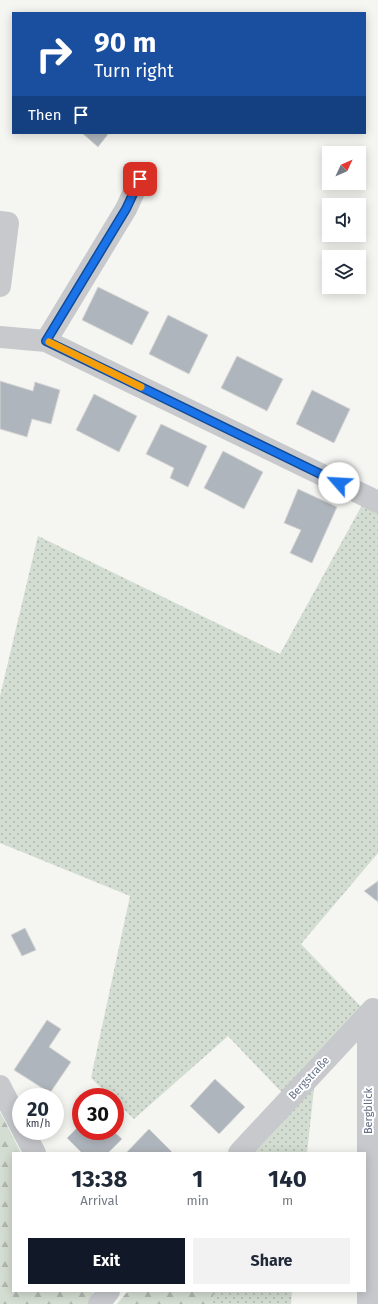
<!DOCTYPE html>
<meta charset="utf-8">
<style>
:root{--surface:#fff;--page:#f2f2f3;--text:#1f2937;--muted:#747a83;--accent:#111827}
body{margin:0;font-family:"Fira Sans",sans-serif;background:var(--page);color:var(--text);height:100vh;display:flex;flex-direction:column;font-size:15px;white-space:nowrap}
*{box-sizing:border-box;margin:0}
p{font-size:13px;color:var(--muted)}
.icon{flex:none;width:22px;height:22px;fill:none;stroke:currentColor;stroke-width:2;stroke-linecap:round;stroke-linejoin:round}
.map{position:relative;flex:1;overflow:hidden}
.panel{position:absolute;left:12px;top:1152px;width:354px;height:140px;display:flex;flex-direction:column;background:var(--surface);border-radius:0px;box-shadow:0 2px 10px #0003}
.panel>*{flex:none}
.banner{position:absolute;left:12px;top:12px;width:354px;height:122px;border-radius:0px;box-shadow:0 2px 10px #0003;background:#1a4fa0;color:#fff;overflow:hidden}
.needle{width:26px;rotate:46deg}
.fabs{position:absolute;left:322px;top:146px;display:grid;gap:8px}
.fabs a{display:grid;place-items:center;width:44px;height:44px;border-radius:0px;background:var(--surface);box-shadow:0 2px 10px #0003;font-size:20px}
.speed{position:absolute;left:12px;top:1088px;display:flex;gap:8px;font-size:20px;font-weight:700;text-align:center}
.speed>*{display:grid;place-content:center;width:52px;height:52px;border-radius:50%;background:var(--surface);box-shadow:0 2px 10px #0003;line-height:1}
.speed small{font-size:10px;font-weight:400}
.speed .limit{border:6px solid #d22;background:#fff;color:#111}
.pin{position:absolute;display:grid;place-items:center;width:34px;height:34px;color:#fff;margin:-17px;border-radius:8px;box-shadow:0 2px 6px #0006}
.me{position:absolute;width:44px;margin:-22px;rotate:296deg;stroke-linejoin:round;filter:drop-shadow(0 0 3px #0008)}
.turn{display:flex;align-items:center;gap:14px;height:84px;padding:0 16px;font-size:18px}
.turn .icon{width:52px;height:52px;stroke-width:2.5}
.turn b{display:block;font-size:28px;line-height:34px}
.then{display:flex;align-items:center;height:38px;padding:0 16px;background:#0003;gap:8px;font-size:15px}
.eta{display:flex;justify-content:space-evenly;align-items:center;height:68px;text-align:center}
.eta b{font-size:24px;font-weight:700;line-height:28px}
.button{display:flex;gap:8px;margin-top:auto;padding:8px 16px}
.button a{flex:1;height:46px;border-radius:0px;background:var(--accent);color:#fff;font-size:16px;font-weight:700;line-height:46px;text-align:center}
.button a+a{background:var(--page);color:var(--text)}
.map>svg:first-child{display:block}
.grass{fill:url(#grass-dots)}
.forest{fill:url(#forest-firs)}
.building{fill:#afb5bc;stroke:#d6d7d4}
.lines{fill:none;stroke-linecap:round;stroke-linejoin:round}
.minor{stroke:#c7c9cd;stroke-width:22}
.route-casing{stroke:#114b97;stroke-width:10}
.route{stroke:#1a73e8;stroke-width:7}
.slow{stroke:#f59e0b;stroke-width:7}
.labels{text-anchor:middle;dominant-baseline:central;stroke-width:4;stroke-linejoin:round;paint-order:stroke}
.street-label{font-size:11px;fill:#626f85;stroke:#fff}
</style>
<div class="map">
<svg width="378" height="1304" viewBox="0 0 378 1304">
<defs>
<pattern id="grass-dots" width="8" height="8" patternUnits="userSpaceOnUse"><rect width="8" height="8" fill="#d4ddd2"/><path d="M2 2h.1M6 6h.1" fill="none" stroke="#afb7b0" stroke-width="1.8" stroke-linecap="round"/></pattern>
<pattern id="forest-firs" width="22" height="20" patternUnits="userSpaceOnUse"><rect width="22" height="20" fill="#d4ddd2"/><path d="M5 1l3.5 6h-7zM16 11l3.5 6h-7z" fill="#afb7b0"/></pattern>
</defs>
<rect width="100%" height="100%" fill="#f5f5f1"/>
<path class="grass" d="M367,496L378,502V853L301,944L368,1014L316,1070L307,1153H248L289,1100L228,1036L134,1119L115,1101V1097H111L91,1078L130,896L0,843V696L38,536L280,654Z
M214,1291H292L291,1304H211Z"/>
<path class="forest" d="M0,1112L21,1153H13V1291H91L103,1304H0Z
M128,1291H214L211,1304H117Z"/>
<path class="building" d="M82,133H109L98,147Z
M98,287L149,312L132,345L82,320Z
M168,315L208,335L189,374L149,354Z
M237,356L283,379L267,411L221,388Z
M0,381L33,391L35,382L60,390L51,424L32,419L27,437L0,429Z
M312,390L350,409L334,443L296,424Z
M94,394L137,416L119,452L76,430Z
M161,424L207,446L188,487L170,478L174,468L146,454Z
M223,451L263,472L244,509L204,488Z
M298,489L337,507L312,563L290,553L301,530L284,523Z
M378,881V902L364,891Z
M25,928L36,950L22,956L11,935Z
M47,1020L61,1029L49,1047L71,1062L50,1093L14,1070Z
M215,1079L245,1107L219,1134L190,1106Z
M81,1124V1131H113L122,1139L108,1153H82L67,1138Z
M149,1129L173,1153H126Z"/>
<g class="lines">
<path class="minor" d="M0,222L8,223L0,286
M0,337L46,341L378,502
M46,341L126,209L140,179
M368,1014V1304
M0,1086L21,1127
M23,1131L35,1153
M239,1153L373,1009
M99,1304L109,1291"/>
</g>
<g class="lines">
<g class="route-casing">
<path id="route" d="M140,179L126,209L46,341L339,483"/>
</g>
<use href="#route" class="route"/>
<path class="slow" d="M49,342L141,387"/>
</g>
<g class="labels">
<g class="street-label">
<text transform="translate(309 1078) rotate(-47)">Bergstraße</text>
<text transform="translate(368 1111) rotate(-90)">Bergblick</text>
</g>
</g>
</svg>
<div class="fabs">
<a><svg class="needle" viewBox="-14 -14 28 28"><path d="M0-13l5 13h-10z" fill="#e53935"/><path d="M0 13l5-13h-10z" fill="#747a83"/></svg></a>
<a><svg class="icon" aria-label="sound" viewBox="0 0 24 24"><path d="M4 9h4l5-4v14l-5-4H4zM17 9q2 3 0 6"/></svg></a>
<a><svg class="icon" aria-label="layers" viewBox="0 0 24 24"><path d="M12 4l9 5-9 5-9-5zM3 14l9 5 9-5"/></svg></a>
</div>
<div class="speed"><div>20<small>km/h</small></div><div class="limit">30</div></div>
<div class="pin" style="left:140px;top:179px;background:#d93025"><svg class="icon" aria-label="arrive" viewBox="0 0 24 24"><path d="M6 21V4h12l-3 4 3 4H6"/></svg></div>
<svg class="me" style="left:339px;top:483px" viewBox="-20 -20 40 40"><circle r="19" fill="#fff"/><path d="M0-13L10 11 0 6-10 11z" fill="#1a73e8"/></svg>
<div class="banner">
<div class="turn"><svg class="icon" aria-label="right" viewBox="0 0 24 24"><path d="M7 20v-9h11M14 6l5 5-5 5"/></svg><div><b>90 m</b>Turn right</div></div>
<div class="then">Then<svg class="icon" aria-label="arrive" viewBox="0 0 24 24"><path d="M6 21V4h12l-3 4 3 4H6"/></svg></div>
</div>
<section class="panel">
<div class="eta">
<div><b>13:38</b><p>Arrival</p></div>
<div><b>1</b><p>min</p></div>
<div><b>140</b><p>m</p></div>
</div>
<div class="button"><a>Exit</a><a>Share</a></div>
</section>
</div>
